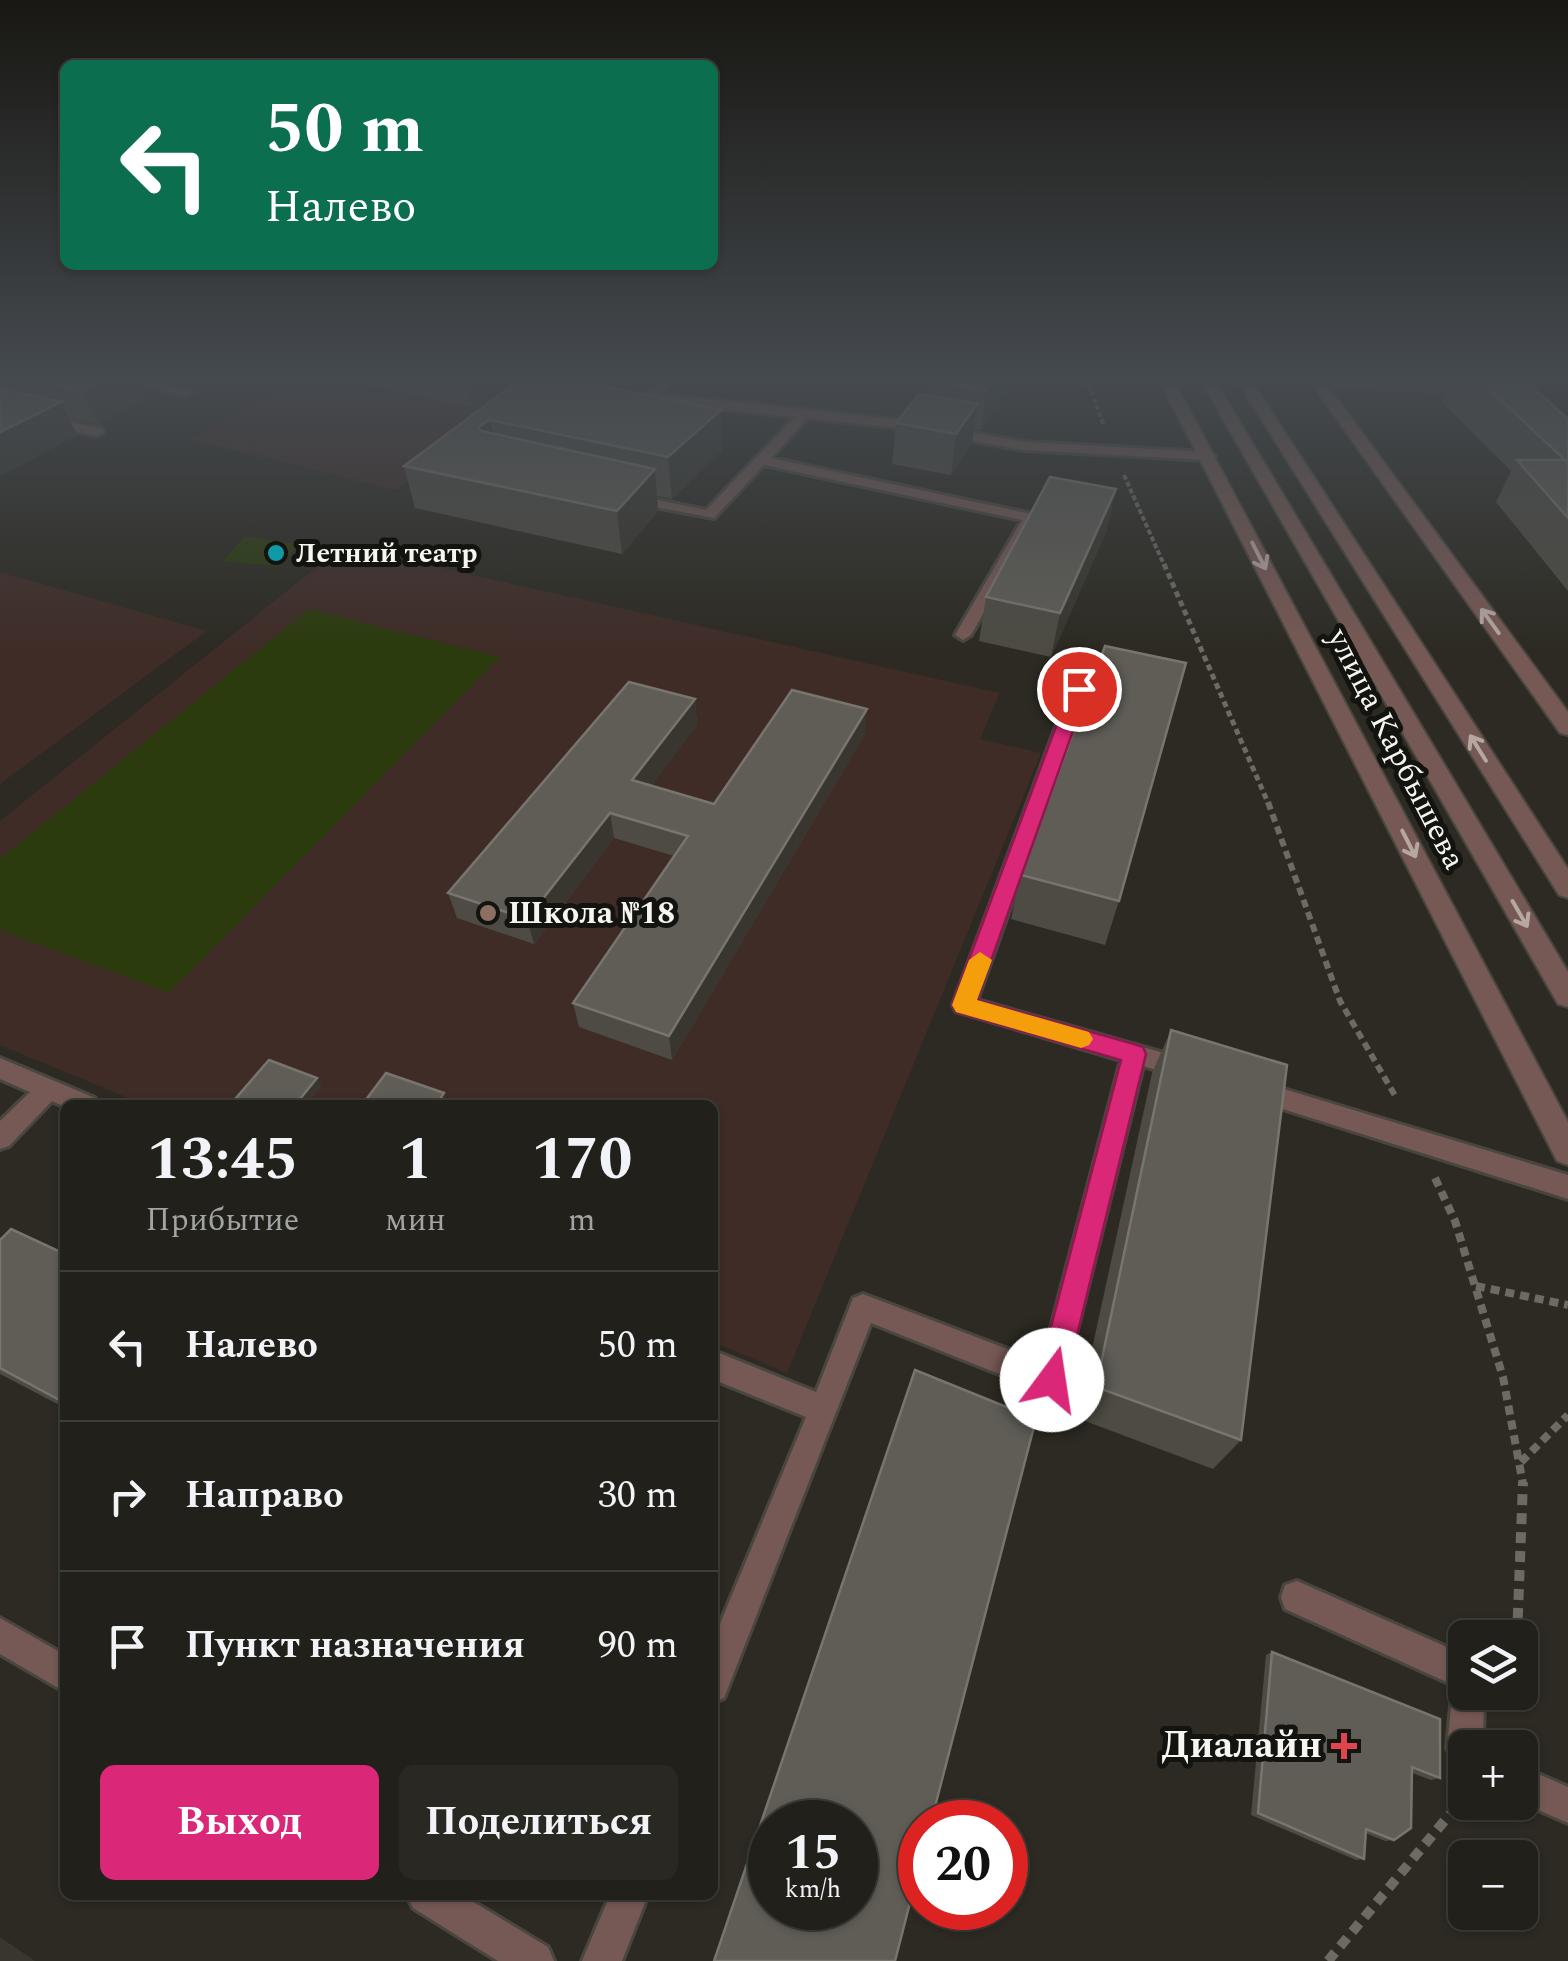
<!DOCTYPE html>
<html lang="ru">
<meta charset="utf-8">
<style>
:root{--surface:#21201a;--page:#292823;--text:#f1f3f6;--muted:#a2a3a2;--line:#3e3e39;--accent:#db2777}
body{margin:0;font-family:Spectral,serif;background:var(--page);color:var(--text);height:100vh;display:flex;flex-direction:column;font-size:38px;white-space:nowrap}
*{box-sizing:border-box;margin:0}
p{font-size:32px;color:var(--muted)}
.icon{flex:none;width:55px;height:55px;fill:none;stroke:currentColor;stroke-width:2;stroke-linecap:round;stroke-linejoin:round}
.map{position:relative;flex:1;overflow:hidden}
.details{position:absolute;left:60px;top:1100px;width:658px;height:800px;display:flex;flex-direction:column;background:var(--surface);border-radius:15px;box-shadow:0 2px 8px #0004,0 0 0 2px var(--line)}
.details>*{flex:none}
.guide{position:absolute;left:60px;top:60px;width:658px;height:210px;border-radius:15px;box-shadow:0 2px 8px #0004,0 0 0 2px var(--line);background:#0b6e4f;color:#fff;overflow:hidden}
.fabs{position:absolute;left:1448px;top:1620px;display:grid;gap:20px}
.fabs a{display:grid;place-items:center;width:90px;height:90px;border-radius:15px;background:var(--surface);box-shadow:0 2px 8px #0004,0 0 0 2px var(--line);font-size:50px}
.speed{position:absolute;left:748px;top:1800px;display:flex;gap:20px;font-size:50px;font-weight:700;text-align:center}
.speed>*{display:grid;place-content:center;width:130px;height:130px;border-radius:50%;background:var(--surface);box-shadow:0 2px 8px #0004,0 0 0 2px var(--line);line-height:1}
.speed small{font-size:25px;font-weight:400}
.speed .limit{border:15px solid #d22;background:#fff;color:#111}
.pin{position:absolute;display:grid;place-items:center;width:85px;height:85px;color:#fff;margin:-42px;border:5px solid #fff;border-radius:50%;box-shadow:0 2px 10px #0007}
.me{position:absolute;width:110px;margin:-55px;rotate:14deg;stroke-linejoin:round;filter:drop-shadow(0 0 8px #0008)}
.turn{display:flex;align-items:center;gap:35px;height:210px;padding:0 40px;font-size:45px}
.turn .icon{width:130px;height:130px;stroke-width:2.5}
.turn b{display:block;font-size:70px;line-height:85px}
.eta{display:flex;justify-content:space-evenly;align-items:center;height:170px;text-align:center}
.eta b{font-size:60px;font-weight:700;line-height:70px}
.button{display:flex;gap:20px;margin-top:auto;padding:20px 40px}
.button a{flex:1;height:115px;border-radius:15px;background:var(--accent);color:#fff;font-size:40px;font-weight:700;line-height:115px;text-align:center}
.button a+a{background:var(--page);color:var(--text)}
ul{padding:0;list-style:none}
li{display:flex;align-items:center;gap:30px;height:150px;padding:0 40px;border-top:2px solid var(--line)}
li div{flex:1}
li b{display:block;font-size:38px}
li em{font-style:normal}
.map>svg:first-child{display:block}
.education{fill:#3f2c27}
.green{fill:#2b3b0d}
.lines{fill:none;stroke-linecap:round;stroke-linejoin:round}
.service-casing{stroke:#48463f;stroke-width:6}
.minor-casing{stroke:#48463f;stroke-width:4}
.tertiary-casing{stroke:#48463f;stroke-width:4}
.path-far4{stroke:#6c6a63;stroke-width:4;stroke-dasharray:5 2.5;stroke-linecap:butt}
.path-far3{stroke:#6c6a63;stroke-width:5;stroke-dasharray:6 4;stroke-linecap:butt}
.path-far2{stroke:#6c6a63;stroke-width:6;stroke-dasharray:8 5;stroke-linecap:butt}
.path-far1{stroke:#6c6a63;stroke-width:8;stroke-dasharray:9 6;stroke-linecap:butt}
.path{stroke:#6c6a63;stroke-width:10;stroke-dasharray:11 8;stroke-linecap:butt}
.service{fill:#765954;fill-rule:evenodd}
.minor{fill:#765954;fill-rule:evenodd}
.tertiary{fill:#765954;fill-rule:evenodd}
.wall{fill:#4d4b43}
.shaded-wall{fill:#38362e}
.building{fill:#5f5d56;stroke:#77756e;stroke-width:2.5;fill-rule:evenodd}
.oneway{stroke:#b6a7a2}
.route{fill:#db2777;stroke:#8e194d;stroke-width:2.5}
.slow{fill:#f59e0b}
.culture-dot{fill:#0f9aa8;stroke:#13130f;stroke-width:4}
.education-dot{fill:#8d6e63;stroke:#13130f;stroke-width:4}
.health-dot{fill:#e0444e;stroke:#13130f;stroke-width:4}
.labels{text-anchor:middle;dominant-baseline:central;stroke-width:10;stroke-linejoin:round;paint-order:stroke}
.far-poi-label{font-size:28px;font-weight:bold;fill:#f6f5f0;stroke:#13130f;text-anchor:start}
.street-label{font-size:32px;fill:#f6f5f0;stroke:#13130f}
.poi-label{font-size:32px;font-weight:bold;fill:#f6f5f0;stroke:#13130f;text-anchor:start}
.near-poi-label{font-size:38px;font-weight:bold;fill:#f6f5f0;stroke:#13130f;text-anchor:end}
</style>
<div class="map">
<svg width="1568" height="1961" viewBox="0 0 1568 1961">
<rect width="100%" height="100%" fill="#2c2a22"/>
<path class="education" d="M300,377H556L396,490L190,439Z
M343,546L1000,693L980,739L1041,753L787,1373L713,1342L712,1105H145L0,1045V821Z
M0,572L207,631L0,784Z"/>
<path class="green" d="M245,537L301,544L280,566L222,561Z
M309,609L500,657L169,993L0,930V859Z"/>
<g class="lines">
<g class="service-casing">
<path id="service" d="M110,377H131L192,392L186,396Z
M665,377H678L659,394L909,421L1024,442L1208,452L1215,456L1208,460L1024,450L909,429L808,418L771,458L1036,515L1038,518L971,635L963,640L955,635L1022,520L764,465L714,518L623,501L621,498L628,494L706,510L795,417L640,400L634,396L645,393Z
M1454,377H1466L1474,386L1468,390L1320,388L1314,384L1320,380L1458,382Z
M0,406L102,429L104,432L97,436L0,414Z
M1079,684L1088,689L977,1000L1185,1059L1193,1062L1197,1069L1193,1076L1185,1079L1143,1066L1062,1390L1052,1395L871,1323L724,1698L712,1703V1643L806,1417L712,1379V1350L816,1392L853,1298L863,1294L1042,1362L1121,1060L956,1011L953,1005L1070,689Z
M0,1058L95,1098L98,1105L65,1107L52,1101L9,1146L0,1149V1121L30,1092L0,1079Z
M1254,1080L1568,1175V1199L1245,1097L1242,1090L1245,1083Z
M1297,1581L1465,1655V1692H1484L1483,1748H1465V1766L1452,1761L1447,1748L1453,1685L1285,1609L1281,1597L1285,1585Z
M0,1618L65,1655V1692L0,1654Z
M1520,1766L1568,1787V1823L1520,1802Z
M407,1895H462L548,1947L554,1961H498L413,1908Z
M610,1895H648L622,1961H582Z"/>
</g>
<g class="minor-casing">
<path id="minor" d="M1158,377H1172L1568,1122V1165L1557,1161Z
M1307,377H1321L1568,712V735L1560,733Z"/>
</g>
<g class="tertiary-casing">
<path id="tertiary" d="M1199,377H1213L1568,972V1007L1558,1004Z
M1235,377H1249L1568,869V898L1559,895Z"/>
</g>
<path class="path-far4" d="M1086,377L1104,426
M1560,377L1568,378
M1124,475L1165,567"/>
<path class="path-far3" d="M1164,564L1269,805"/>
<path class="path-far2" d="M1268,802L1340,1001L1397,1099"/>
<path class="path-far1" d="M1435,1178L1455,1221L1503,1377L1523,1484
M1476,1286L1568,1305
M1521,1462L1568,1415"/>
<path class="path" d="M1517,1638L1523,1482
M1328,1961L1465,1796"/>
<use href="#service" class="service"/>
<use href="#minor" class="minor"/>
<use href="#tertiary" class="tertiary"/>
</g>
<path class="wall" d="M0,376H138L147,398L98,424L69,418L77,435L0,476Z
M324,376H516L472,407Z
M525,376L722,450L672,499L657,496L658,511L622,554L415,508L404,466Z
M1017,376L981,430L974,429L972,444L951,475L892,464L896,423L928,395L929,381Z
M1453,376H1521L1568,419V591L1496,502L1511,471L1442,402Z
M1116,489L1106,532L1051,657L979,641L986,597Z
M695,699L697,725L651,786L714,804L865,734L672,1060L579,1027L573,1003L674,856L614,838L534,944L457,918L448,893Z
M1021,875L1119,901L1105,945L1011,919Z
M1171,1030L1241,1440L1213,1469L1077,1418L1152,1073Z
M317,1078L321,1086L306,1105H241L236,1098Z
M0,1240L65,1254V1408L0,1374Z
M1272,1652L1440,1778L1431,1780L1412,1773L1394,1840L1385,1841L1365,1833L1364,1859L1356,1860L1251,1815L1266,1655Z"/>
<path class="shaded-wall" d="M112,376H138L147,398L98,424L83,391Z
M471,376H516L472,407L467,380Z
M996,376H1017L981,430L986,390Z
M61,402L77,435L0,476V432Z
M977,404L972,444L951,475L956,434Z
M721,410L722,450L672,499L668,457Z
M490,420L498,461L478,427Z
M655,469L658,511L622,554L617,511Z
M1116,489L1106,532L1051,657L1060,613Z
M695,699L697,725L636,806L632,780Z
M867,709L865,734L672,1060L669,1036Z
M610,813L614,838L534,944L527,919Z
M317,1078L321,1086L306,1105H295Z
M444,1093L447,1101L445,1105H436Z
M0,1937L35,1961H0Z"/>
<path class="building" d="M15,376H112L83,391Z
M525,376H553L721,410L668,457L490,420L478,427L481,431L655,469L617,511L404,466Z
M932,376H996L986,390L929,381Z
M1475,376H1521L1568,419V460H1565Z
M0,389L61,402L0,432Z
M919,394L977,404L956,434L896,423Z
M1517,460H1565L1568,463V518Z
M1050,477L1116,489L1060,613L986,597Z
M1105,646L1186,663L1119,901L1021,875Z
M629,682L695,699L632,780L714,804L792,690L867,709L669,1036L573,1003L688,836L610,813L527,919L448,893Z
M1171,1030L1287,1065L1241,1440L1096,1387Z
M269,1060L317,1078L295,1105H255L236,1098Z
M386,1073L444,1093L436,1105H362Z
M11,1229L65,1254V1403L0,1368V1240Z
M915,1370L1036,1419L931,1822H920V1864L895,1961H714ZM770,1822H855V1908H770Z
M1272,1652L1440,1719V1778L1412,1767L1411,1828L1394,1840L1366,1829L1364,1859L1258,1813Z"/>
<defs><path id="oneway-shaft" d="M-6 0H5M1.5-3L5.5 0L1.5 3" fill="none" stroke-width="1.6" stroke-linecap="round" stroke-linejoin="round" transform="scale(2.5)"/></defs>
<g class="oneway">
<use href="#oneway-shaft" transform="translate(1259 556) rotate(63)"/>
<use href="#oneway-shaft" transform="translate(1490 621) rotate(-126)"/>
<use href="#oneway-shaft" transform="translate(1478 748) rotate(-122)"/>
<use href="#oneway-shaft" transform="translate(1409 844) rotate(63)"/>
<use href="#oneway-shaft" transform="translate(1520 914) rotate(60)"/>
</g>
<linearGradient id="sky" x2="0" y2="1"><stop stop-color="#181713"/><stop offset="0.58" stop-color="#454a4f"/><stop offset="1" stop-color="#454a4f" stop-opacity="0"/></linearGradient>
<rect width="1568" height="651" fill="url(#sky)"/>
<path class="route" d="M1079,683L1088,689L977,1000L1134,1044L1143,1047L1146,1054L1066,1380L1062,1390L1052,1395L1041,1390L1037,1380L1121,1060L956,1012L952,1005L1070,689Z"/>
<path class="slow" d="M980,952L992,960L977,1000L1089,1032L1093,1039L1089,1045L1081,1048L956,1012L952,1005L969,960Z"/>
<circle class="culture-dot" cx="276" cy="553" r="10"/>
<circle class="education-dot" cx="488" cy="913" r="10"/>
<path class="health-dot" d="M1339 1731h10v10h10v10h-10v10h-10v-10h-10v-10h10z"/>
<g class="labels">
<g class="far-poi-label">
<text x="296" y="553">Летний театр</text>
</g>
<g class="street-label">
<text transform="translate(1396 749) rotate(63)">улица Карбышева</text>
</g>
<g class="poi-label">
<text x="508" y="913">Школа №18</text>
</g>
<g class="near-poi-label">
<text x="1322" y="1746">Диалайн</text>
</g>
</g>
</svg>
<div class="fabs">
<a><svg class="icon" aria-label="layers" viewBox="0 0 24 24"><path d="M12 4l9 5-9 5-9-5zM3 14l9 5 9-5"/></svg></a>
<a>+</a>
<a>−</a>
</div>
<div class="speed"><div>15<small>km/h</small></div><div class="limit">20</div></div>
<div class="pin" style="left:1079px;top:689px;background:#d93025"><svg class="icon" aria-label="arrive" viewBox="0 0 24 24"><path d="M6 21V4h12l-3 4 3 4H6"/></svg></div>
<svg class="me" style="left:1052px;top:1380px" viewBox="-20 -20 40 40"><circle r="19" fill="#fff"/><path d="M0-13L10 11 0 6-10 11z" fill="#db2777"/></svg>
<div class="guide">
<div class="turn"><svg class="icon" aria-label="left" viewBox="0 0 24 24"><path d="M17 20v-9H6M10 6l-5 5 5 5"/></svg><div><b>50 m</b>Налево</div></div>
</div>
<section class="details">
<div class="eta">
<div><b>13:45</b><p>Прибытие</p></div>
<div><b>1</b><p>мин</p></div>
<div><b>170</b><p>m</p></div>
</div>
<ul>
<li><svg class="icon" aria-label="left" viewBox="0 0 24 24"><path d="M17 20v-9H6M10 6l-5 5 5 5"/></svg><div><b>Налево</b></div><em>50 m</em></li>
<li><svg class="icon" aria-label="right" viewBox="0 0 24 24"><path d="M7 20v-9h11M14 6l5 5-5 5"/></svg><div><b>Направо</b></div><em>30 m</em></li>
<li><svg class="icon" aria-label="arrive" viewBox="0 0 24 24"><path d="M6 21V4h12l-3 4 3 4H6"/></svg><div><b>Пункт назначения</b></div><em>90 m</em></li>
</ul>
<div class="button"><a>Выход</a><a>Поделиться</a></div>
</section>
</div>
